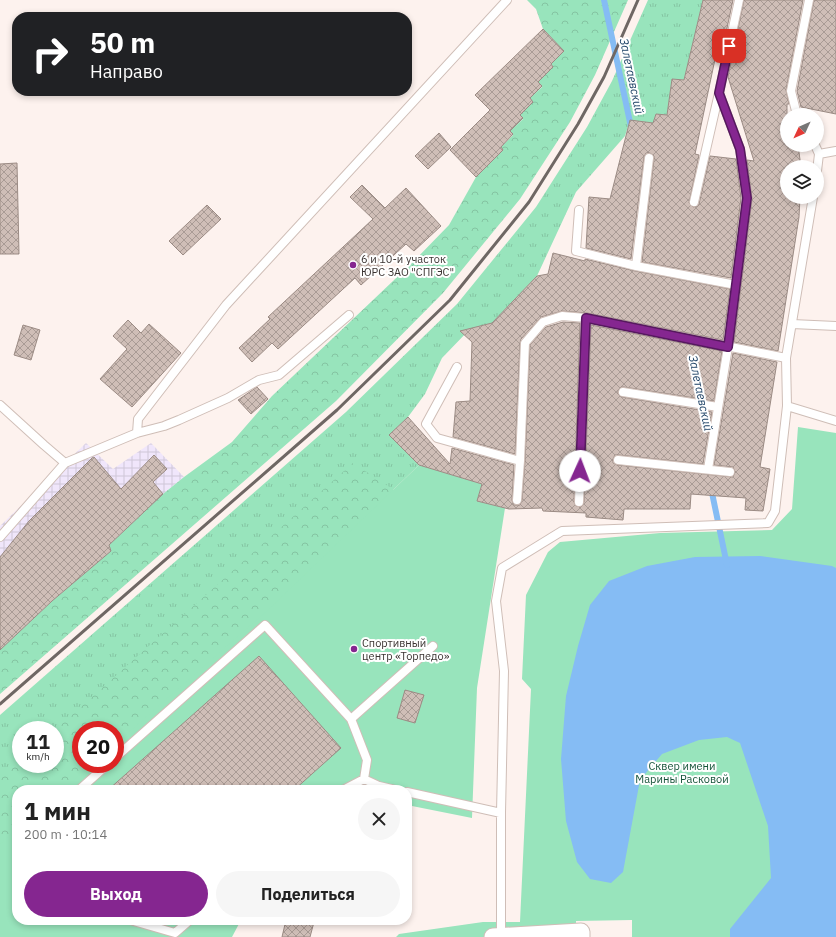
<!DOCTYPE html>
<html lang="ru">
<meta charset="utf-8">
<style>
:root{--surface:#fff;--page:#f6f6f6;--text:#222;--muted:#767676;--accent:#852690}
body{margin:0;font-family:"IBM Plex Sans",sans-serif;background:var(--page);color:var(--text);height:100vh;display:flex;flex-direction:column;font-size:15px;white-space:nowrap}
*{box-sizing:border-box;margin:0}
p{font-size:13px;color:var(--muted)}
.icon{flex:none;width:22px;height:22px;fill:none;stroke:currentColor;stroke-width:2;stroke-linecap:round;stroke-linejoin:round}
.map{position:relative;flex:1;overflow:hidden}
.details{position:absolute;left:12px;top:785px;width:400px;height:140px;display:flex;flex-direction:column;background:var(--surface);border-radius:16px;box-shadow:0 2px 6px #0003}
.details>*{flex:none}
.guide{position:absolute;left:12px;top:12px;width:400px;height:84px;border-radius:16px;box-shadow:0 2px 6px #0003;background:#202124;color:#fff;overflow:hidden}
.needle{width:26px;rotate:226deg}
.tools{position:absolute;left:780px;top:108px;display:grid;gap:8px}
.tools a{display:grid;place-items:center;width:44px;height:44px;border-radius:50%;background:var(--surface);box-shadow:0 2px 6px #0003;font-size:20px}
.speed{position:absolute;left:12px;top:721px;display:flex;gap:8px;font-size:20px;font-weight:700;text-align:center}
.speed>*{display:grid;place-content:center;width:52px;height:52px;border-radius:50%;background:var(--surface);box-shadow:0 2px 6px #0003;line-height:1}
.speed small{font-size:10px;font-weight:400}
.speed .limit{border:6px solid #d22;background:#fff;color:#111}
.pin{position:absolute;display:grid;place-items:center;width:34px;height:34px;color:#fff;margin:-17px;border-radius:8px;box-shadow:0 2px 6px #0006}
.me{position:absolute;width:44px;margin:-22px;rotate:2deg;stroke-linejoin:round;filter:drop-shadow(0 0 3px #0008)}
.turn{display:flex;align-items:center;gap:14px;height:84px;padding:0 12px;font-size:18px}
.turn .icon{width:52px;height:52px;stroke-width:2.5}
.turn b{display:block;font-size:28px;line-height:34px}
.round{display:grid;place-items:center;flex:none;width:42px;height:42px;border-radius:21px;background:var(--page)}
.headline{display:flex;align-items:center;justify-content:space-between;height:68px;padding:0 12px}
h1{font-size:24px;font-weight:800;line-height:30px}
.cta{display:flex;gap:8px;margin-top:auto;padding:8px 12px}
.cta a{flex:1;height:46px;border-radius:24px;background:var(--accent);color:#fff;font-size:16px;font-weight:800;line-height:46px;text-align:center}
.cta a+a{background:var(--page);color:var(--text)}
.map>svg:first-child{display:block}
.industrial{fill:url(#industrial-grid)}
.grass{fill:url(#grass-tufts);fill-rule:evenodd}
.forest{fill:url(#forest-crowns)}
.green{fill:#98e4bc}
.water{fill:#85bcf4}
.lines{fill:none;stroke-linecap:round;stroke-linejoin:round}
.stream{stroke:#85bcf4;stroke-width:6}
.building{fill:url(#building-cross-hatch);stroke:#9b8b84}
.service-casing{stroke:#cfbeb7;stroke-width:10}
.minor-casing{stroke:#cfbeb7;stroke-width:19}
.service{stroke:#fff;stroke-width:8}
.minor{stroke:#fff;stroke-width:17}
.rail{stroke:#6f6764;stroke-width:3}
.route-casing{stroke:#56195e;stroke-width:10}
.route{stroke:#852690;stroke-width:7}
.poi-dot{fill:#852690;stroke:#fff;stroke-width:1.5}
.labels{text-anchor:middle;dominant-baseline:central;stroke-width:4;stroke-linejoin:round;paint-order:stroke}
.poi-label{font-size:11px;fill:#3a3331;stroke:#fff;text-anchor:start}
.park-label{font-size:11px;fill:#155338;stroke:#fff}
.water-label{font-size:12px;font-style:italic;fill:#13395e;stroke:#fff}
</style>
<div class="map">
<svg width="836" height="937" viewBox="0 0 836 937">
<defs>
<pattern id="industrial-grid" width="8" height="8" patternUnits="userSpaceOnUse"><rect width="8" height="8" fill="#f0e6fb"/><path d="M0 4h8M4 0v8" fill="none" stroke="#cfc6d8"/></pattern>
<pattern id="grass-tufts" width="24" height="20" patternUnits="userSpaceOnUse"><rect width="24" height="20" fill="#98e4bc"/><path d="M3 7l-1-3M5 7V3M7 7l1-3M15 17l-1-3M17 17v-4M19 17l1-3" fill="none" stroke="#84c4a2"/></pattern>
<pattern id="forest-crowns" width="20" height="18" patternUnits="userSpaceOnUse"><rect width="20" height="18" fill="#98e4bc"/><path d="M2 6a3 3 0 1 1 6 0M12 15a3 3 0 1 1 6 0" fill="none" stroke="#84c4a2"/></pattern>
<pattern id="building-cross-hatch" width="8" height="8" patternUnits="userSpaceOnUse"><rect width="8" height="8" fill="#cfbeb7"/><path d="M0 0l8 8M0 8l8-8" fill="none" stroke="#a99b95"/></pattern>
</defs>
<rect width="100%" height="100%" fill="#fdf2ee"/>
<path class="industrial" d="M86,443L113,469L151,443L184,477L163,494L111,551L52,601L0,650V526Z"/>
<path class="grass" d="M648,0H703L684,80L672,79L667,115L656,114L653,123L630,120L625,136L576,192L537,276L492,323L470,329L442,358L425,394L408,417L389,435L419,465L268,610L115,730H81V764L17,790L0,844V715L346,412L457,304L536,207L587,127L612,81ZM21,730H55V764H21Z"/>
<path class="forest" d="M527,0H628L595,75L570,122L520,199L443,293L336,401L0,694V650L52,601L111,551L109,545L163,494L184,477L232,442L272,396L413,262L449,225L476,177L503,150L501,147L513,135L510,131L523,119L520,115L533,102L530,98L542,87L538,82L553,67L551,64L564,51L543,29L536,9Z
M353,463L482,548L115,748V730H81V764H97L68,790H17V835L0,850V779L21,760V764H55V730Z"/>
<path class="green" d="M798,427L836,433V937H632V920L576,921V937H396L399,934L483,922H520L531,689L522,679L526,595L548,552L560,542L660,533L772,530L792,509Z
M419,465L482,484L477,501L505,508L477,688L472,818L407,805V790H62L92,764H115V744L268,610Z
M17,829V920H241L232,937H0V844Z"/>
<path class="water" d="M760,556L832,566L836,568V937H730V929L771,878L768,826L740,743L727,737L699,740L662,754L640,780L623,872L611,883L590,879L577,862L566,821L561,759L566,696L578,646L590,605L609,581L647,566L695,557Z"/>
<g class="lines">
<path class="stream" d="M604,0L631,127
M711,488L727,565"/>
</g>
<path class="building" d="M703,0H733L721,56L718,45L695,154L699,155L689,203L693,207L698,206L699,204L710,156L736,159L741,198L731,278L642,262L654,159V156L650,153H646L644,157L631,259L586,248L589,197L610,199L630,120L653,123L656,114L667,115L672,79L684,80Z
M744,0H803L786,90L789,104H787V145H798L801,167H787V197H800L799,217L778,351L734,342L752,199L747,160L754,161L728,77Z
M814,0H836V114L801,107L797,91Z
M543,29L564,51L551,64L553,67L538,82L542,86L530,98L533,102L520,115L523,118L510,131L513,134L501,147L503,150L476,177L450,150L490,110L475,95Z
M439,133L451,147L428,169L415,156Z
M17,163L19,254H0V164Z
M362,185L385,208L406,188L441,226L414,251L406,244L361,285L355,278L278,349L272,343L252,362L239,348L270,319L268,317L373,219L350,197Z
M207,205L221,219L183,255L169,241Z
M553,253L585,261V259L635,271L730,289L723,340L587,313L562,311L541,317L521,339L520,343L515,454L453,437L456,402L470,401L472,342L460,331L492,323L537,276L548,274Z
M128,320L141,333L149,324L181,353L132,407L100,379L127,349L113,336Z
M563,322L580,323L574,502L576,506L581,507L584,502L591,325L722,351L714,401L624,387H621L618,391V394L622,397L712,412L703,464L619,455H615L613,459V463L617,465L733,477L735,472L733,467L714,465L733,353L777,362L760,467L770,469L763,511L745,510L746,498L691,494L690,509H624L623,520L586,517V513L543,511L542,508L509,509L477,501L482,484L419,465L389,435L408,417L450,464L452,448L514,465L512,500L514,505H520L522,500L525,461L530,345L546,327Z
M23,325L40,330L31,360L14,355Z
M257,387L268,399L251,414L238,400Z
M154,455L167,469L153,482L163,494L109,545L111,551L52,601L0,650V557L29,521L92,458L94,457L121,489Z
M259,656L341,748L294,790H108Z
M405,690L424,695L415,723L397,718Z
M286,920H303L314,922L310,937H282Z"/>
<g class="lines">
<g class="service-casing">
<path id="service" d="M797,115L791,91L809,0
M815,145L819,154
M817,171L819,154L836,151
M694,202L719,93
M579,210L576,251L636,266L736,285
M636,266L649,158
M792,324L836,326
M457,367L426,424L437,438L520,461
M623,392L718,407
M0,405L44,445L65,463
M787,406L836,421
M137,433L138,419L226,305L507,0
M618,460L730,472
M708,469L728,347L747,198L740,149L719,93L739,0
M517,500L520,461L525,343L543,322L562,316L586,318L786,358
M579,502L586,318
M0,537L65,463L137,433L164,426L179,420L228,398L259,380L279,375L349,315
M351,719L433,646
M115,758L265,625L351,719L367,760L364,779
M364,779L379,786L396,790
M79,790L108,764
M343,790L364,779
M407,792L501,813V936
M501,813L504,671L496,601L502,568L562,531L768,523L775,511L787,406L786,358L813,197
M130,920L175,933L190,920"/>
</g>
<g class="minor-casing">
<path id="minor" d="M493,937L581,932V937"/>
</g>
<use href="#service" class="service"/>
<use href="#minor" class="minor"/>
<path class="rail" d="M0,704L337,410L450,300L529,202L578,124L604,77L638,0"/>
</g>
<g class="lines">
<g class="route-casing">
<path id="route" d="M580,471L586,318L728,347L747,198L740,149L719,93L729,46"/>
</g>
<use href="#route" class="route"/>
</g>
<g class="poi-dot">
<circle cx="353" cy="265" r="4"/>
<circle cx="354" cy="649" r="4"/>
</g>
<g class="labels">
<g class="poi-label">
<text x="361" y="259">6 и 10-й участок<tspan x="361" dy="13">ЮРС ЗАО "СПГЭС"</tspan></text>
<text x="362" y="643">Спортивный<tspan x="362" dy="13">центр «Торпедо»</tspan></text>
</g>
<g class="park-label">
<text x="682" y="766">Сквер имени<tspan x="682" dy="13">Марины Расковой</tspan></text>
</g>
<g class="water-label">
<text transform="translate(632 76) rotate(78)">Залетаевский</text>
<text transform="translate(701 393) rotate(78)">Залетаевский</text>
</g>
</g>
</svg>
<div class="tools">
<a><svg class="needle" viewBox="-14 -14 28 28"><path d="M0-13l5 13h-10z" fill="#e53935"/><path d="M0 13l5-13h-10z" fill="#767676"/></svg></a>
<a><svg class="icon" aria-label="layers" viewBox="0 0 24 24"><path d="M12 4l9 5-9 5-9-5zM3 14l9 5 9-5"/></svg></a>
</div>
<div class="speed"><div>11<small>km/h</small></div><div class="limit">20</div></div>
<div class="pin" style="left:729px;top:46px;background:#d93025"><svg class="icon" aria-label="arrive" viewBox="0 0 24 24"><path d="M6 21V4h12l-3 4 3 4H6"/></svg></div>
<svg class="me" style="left:580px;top:471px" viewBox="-20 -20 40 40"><circle r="19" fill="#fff"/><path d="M0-13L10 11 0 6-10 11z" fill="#852690"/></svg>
<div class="guide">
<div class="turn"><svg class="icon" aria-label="right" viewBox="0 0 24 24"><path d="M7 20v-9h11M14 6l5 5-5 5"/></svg><div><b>50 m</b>Направо</div></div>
</div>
<section class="details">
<div class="headline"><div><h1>1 мин</h1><p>200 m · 10:14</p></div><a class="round"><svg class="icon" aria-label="close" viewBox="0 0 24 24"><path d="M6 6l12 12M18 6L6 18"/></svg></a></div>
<div class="cta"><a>Выход</a><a>Поделиться</a></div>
</section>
</div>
